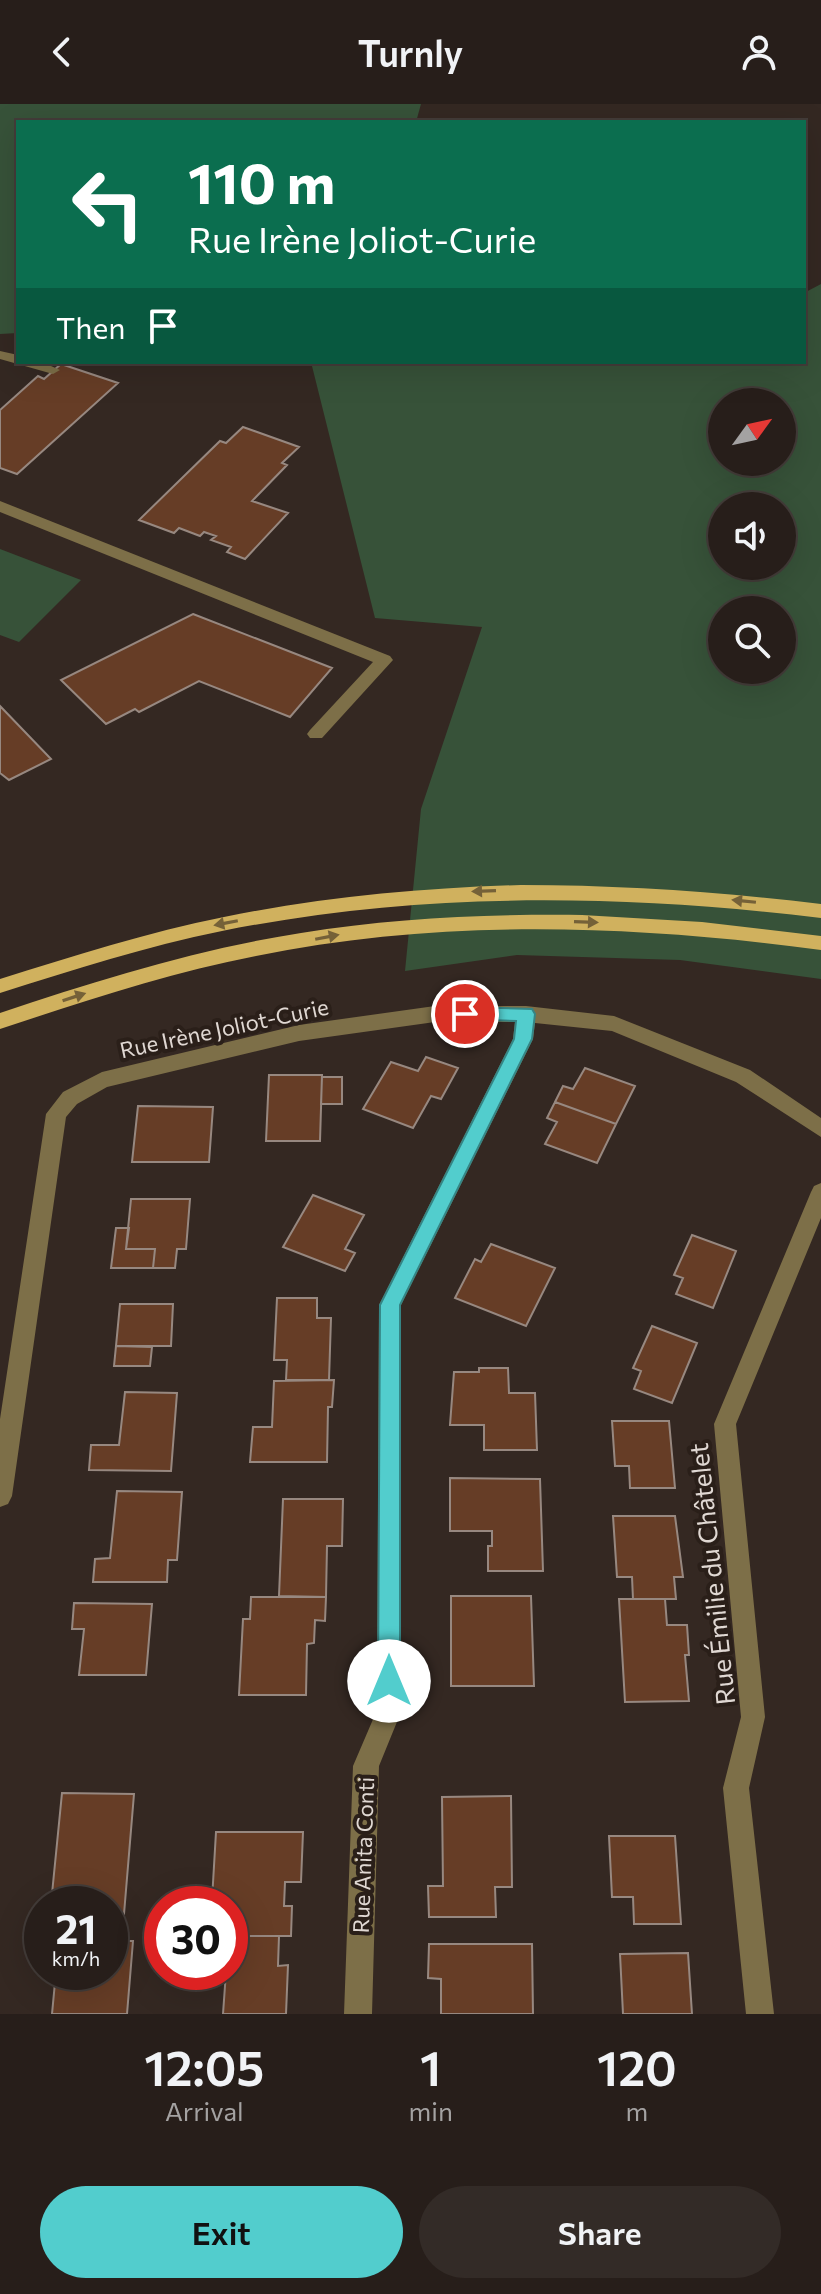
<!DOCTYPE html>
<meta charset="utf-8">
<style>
:root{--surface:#271e1a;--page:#332b27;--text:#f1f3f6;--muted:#a4a2a2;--line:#433c39;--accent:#52cdcd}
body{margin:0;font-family:Commissioner,sans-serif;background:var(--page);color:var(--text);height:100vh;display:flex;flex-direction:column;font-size:30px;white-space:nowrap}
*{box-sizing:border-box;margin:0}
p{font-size:26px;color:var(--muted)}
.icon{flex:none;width:44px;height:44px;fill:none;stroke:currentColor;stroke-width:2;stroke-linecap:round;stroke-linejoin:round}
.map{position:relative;height:1910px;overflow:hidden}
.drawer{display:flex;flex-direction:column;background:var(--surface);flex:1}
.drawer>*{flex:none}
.banner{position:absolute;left:16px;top:16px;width:790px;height:244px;border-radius:0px;box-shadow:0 8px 32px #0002,0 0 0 2px var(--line);background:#0b6e4f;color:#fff;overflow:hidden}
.needle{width:52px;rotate:57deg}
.controls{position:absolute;left:708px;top:284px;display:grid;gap:16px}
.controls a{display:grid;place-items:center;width:88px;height:88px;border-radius:50%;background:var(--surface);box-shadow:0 8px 32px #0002,0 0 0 2px var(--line);font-size:40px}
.speed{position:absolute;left:24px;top:1782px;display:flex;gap:16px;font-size:40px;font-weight:700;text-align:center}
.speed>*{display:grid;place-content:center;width:104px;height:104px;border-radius:50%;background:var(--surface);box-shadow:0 8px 32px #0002,0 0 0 2px var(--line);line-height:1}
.speed small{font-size:20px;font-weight:400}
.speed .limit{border:12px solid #d22;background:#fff;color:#111}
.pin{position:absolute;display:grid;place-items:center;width:68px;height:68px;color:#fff;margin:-34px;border:4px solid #fff;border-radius:50%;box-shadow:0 2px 8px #0007}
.me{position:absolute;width:88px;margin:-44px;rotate:0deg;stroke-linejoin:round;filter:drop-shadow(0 0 6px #0008)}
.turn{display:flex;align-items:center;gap:28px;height:168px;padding:0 40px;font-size:36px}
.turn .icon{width:104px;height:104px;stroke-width:2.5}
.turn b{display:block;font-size:56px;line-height:68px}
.then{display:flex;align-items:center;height:76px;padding:0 40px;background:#0003;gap:16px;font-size:30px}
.eta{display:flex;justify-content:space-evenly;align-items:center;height:136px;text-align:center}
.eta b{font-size:48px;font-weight:600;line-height:56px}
.cta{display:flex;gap:16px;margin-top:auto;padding:16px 40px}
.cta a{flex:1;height:92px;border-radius:48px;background:var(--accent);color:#111;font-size:32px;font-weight:600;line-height:92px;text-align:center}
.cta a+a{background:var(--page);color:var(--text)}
header{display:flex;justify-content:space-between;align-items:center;height:104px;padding:0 40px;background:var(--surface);font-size:36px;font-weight:600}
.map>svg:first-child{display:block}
.green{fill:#375239;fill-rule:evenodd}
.building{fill:#663d26;stroke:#978880;stroke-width:2}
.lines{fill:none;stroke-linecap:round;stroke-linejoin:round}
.minor{fill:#7d6f48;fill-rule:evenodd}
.major{fill:#d0b15e;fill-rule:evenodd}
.oneway{fill:#756138}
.route{fill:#52cdcd;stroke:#358585;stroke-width:2}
.labels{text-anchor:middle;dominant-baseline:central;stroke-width:8;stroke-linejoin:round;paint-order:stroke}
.street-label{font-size:22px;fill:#e0d8d3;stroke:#2a1f19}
.near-street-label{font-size:26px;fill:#e0d8d3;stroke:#2a1f19}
</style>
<header><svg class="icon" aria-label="back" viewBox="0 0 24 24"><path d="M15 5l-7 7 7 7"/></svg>Turnly<svg class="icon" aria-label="person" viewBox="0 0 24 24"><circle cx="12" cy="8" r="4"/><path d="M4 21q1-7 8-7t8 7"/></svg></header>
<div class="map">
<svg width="821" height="1910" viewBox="0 0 821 1910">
<rect width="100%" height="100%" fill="#342822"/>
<path class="green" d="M0,0H421L416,18H18V229L0,230Z
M821,180V875L680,856L517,851L405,867L421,705L482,523L375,514L311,258H804V189ZM722,298H782V358H722ZM722,402H782V462H722ZM722,506H782V566H722Z
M0,445L81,476L19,538L0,531Z"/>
<path class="building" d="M61,260L118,279L17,370L0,364V306L38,272L44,275Z
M243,323L299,343L282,359L287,361L252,397L288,409L245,455L227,448L231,443L211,436L216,432L204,428L200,432L179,424L174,429L139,416L220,337L226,339Z
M193,510L314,557L332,564L290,613L199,577L139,608L135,605L106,620L61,576Z
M0,602L51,655L9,676L0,669Z
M426,953L458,964L441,995L431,992L413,1024L363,1005L391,958L418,967Z
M585,964L635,982L616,1020L555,998L563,982L573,985Z
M269,971H322L320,1037H266Z
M322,973H342V1000H321Z
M555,998L616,1020L597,1059L545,1040L557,1018L547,1014Z
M138,1002L213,1003L209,1058H132Z
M313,1091L364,1111L345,1145L355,1149L345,1167L283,1143Z
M131,1095H190L186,1145H177L175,1164H153L155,1145H126Z
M116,1124H129L126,1145H155L153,1164H111Z
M692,1131L736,1147L713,1204L676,1190L683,1174L674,1171Z
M491,1140L555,1164L526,1222L455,1194L475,1155L481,1158Z
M277,1194H317V1214H331L329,1276H286L287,1256H274Z
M120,1200H173L171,1242H116Z
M652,1222L697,1239L672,1299L634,1285L641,1267L633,1264Z
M116,1242L152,1243L150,1262H114Z
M479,1264H508L509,1289H535L537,1346H484V1321H450L454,1268H479Z
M334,1276L332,1303H328L327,1358H250L253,1323H272L274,1277Z
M125,1288L177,1289L171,1367L89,1366L91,1341H119Z
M612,1317H669L675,1384H630L629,1362H615Z
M450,1374L540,1375L543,1467H488V1442H492V1427H450Z
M117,1387L182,1388L177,1456H168L167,1478H93L95,1455L110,1454Z
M283,1395H343L342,1442H327L326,1493L279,1492Z
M613,1412H675L683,1473H674L676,1495H633L632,1473H617Z
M451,1492H531L534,1582H451Z
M251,1493H326L325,1517L315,1516L314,1539L307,1540L306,1591H239L243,1515H250Z
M619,1495H665L667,1521H687L689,1551H685L689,1597L625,1598Z
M74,1499L152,1500L146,1571H79L84,1525H72Z
M62,1689L134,1690L124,1810L110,1809V1800H51Z
M511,1692L512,1783H495L496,1813H429L428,1782H443L442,1693Z
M216,1728H303L301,1778H285L284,1802H292L291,1832H230V1800H207V1796H212Z
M609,1732H675L681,1820H634L633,1793H612Z
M230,1832H279L278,1862L288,1861L286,1910H223L226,1868H230Z
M110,1837H133L127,1910H52L56,1868H110Z
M429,1840H532L533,1910H441V1875L428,1874Z
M688,1849L692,1910H623L620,1850Z"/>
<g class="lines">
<path class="minor" d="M0,247L18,251V258H42L60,266L53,270L0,255Z
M0,397L390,552L393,556L322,634H310L307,630L310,626L373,558L0,408Z
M435,902H526L614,912L750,966L821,1014V1033L736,978L612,927L535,919L533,935L401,1201V1608L379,1662L372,1910H344L353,1662L377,1606L379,1201L513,935L515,918H435L299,937L107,983L77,1000L66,1013L12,1392L8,1400L0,1403V1315L46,1010L63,988L102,968L299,921Z
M821,1079V1114L736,1320L765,1613L749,1684L774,1910H746L723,1684L741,1613L714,1320L811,1088L814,1082Z"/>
<path class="major" d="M521,781C622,781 721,788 821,800V814C620,790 421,787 222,827C147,842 73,866 0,889V875C74,852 148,828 224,813C322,793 421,784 521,781Z
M582,811L702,818L821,832V846C633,821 442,814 256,852C168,869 85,897 0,925V909C98,876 198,845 301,829C394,814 488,810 582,811Z"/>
</g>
<defs><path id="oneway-solid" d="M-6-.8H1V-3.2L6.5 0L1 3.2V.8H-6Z" transform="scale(2)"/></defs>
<g class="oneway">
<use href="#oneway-solid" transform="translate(484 787) rotate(178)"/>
<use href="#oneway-solid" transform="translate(744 797) rotate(-174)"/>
<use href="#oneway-solid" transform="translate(586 818) rotate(2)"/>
<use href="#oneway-solid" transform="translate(226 819) rotate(169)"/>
<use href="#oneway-solid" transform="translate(327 833) rotate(-11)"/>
<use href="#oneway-solid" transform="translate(74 893) rotate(-18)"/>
</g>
<path class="route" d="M465,903L532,905L535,910L532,935L400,1201V1577L397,1584L389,1588L381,1584L378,1577L380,1201L514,935L516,917L459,915L456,910Z"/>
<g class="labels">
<g class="street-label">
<text transform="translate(224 924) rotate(-12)">Rue Irène Joliot-Curie</text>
<text transform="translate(363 1751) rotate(-88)">Rue Anita Conti</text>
</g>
<g class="near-street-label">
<text transform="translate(711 1470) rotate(-96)">Rue Émilie du Châtelet</text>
</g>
</g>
</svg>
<div class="controls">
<a><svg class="needle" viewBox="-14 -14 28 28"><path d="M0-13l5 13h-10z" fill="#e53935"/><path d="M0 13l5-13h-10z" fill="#a4a2a2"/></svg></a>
<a><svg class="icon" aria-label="sound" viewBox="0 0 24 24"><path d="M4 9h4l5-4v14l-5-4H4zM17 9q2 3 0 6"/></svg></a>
<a><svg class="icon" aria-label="search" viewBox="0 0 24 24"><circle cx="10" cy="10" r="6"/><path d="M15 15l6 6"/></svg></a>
</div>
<div class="speed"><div>21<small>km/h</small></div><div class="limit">30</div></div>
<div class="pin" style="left:465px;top:910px;background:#d93025"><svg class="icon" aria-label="arrive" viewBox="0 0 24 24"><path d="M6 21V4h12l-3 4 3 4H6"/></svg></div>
<svg class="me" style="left:389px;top:1577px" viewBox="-20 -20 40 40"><circle r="19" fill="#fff"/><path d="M0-13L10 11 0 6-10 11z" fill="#52cdcd"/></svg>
<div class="banner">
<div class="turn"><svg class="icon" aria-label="left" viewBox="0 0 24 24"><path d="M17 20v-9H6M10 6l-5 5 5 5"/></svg><div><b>110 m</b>Rue Irène Joliot-Curie</div></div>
<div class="then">Then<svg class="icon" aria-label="arrive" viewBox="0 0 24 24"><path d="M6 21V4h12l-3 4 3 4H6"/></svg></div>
</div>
</div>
<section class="drawer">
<div class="eta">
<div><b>12:05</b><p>Arrival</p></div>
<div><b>1</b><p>min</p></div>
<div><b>120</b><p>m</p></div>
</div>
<div class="cta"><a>Exit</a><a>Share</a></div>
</section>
